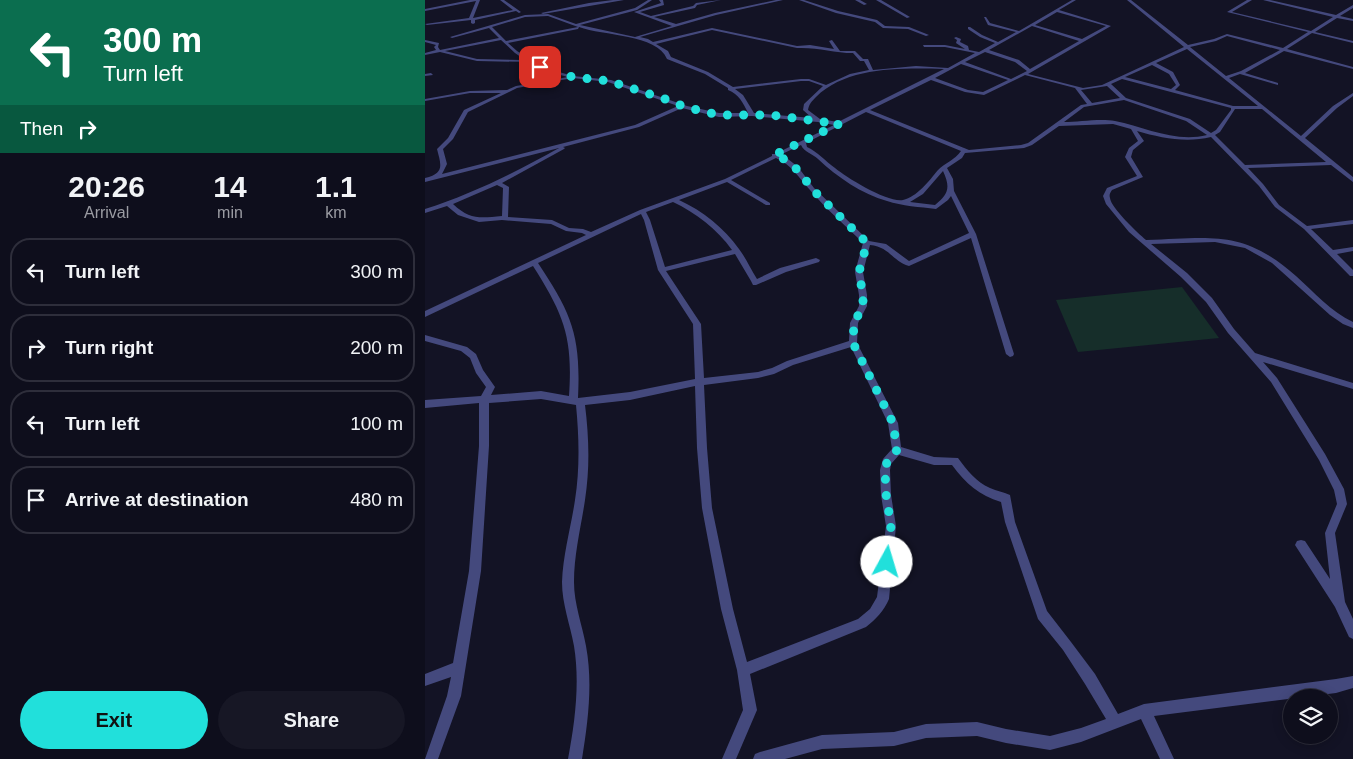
<!DOCTYPE html>
<style>
:root{--surface:#0e0e1c;--page:#171725;--text:#f1f3f6;--muted:#9b9ca3;--line:#2e2e3b;--accent:#21e0db}
body{margin:0;font-family:Arial,sans-serif;background:var(--page);color:var(--text);height:100vh;display:flex;flex-direction:column;font-size:19px;white-space:nowrap}
*{box-sizing:border-box;margin:0}
p{font-size:16px;color:var(--muted)}
.icon{flex:none;width:28px;height:28px;fill:none;stroke:currentColor;stroke-width:2;stroke-linecap:round;stroke-linejoin:round}
.map{position:relative;flex:1;overflow:hidden}
.sheet{display:flex;flex-direction:column;background:var(--surface);width:425px}
.sheet>*{flex:none}
.banner{background:#0b6e4f;color:#fff;overflow:hidden}
.fabs{position:absolute;left:858px;top:689px;display:grid;gap:10px}
.fabs a{display:grid;place-items:center;width:55px;height:55px;border-radius:50%;background:var(--surface);box-shadow:0 2px 12px #0003,0 0 0 1px var(--line);font-size:25px}
.pin{position:absolute;display:grid;place-items:center;width:42px;height:42px;color:#fff;margin:-21px;border-radius:10px;box-shadow:0 2px 8px #0006}
.me{position:absolute;width:55px;margin:-28px;rotate:6deg;stroke-linejoin:round;filter:drop-shadow(0 0 4px #0008)}
.turn{display:flex;align-items:center;gap:18px;height:105px;padding:0 20px;font-size:22px}
.turn .icon{width:65px;height:65px;stroke-width:2.5}
.turn b{display:block;font-size:35px;line-height:42px}
.then{display:flex;align-items:center;height:48px;padding:0 20px;background:#0003;gap:10px;font-size:19px}
.eta{display:flex;justify-content:space-evenly;align-items:center;height:85px;text-align:center}
.eta b{font-size:30px;font-weight:700;line-height:35px}
.cta{display:flex;gap:10px;margin-top:auto;padding:10px 20px}
.cta a{flex:1;height:58px;border-radius:30px;background:var(--accent);color:#111;font-size:20px;font-weight:700;line-height:58px;text-align:center}
.cta a+a{background:var(--page);color:var(--text)}
ul{padding:0;list-style:none}
li{display:flex;align-items:center;gap:15px;height:68px;margin:0 10px 8px;padding:0 10px;border:2px solid var(--line);border-radius:20px}
li div{flex:1}
li b{display:block;font-size:19px}
li em{font-style:normal}
main{display:flex;flex:1;min-height:0}
.map>svg:first-child{display:block}
.green{fill:#162e2a}
.lines{fill:none;stroke-linecap:round;stroke-linejoin:round}
.minor{fill:#44497d;fill-rule:evenodd}
.route{stroke:#21e0db;stroke-width:9;stroke-dasharray:0 16.2}
</style>
<main>
<section class="sheet">
<div class="banner">
<div class="turn"><svg class="icon" aria-label="left" viewBox="0 0 24 24"><path d="M17 20v-9H6M10 6l-5 5 5 5"/></svg><div><b>300 m</b>Turn left</div></div>
<div class="then">Then<svg class="icon" aria-label="right" viewBox="0 0 24 24"><path d="M7 20v-9h11M14 6l5 5-5 5"/></svg></div>
</div>
<div class="eta">
<div><b>20:26</b><p>Arrival</p></div>
<div><b>14</b><p>min</p></div>
<div><b>1.1</b><p>km</p></div>
</div>
<ul>
<li><svg class="icon" aria-label="left" viewBox="0 0 24 24"><path d="M17 20v-9H6M10 6l-5 5 5 5"/></svg><div><b>Turn left</b></div><em>300 m</em></li>
<li><svg class="icon" aria-label="right" viewBox="0 0 24 24"><path d="M7 20v-9h11M14 6l5 5-5 5"/></svg><div><b>Turn right</b></div><em>200 m</em></li>
<li><svg class="icon" aria-label="left" viewBox="0 0 24 24"><path d="M17 20v-9H6M10 6l-5 5 5 5"/></svg><div><b>Turn left</b></div><em>100 m</em></li>
<li><svg class="icon" aria-label="arrive" viewBox="0 0 24 24"><path d="M6 21V4h12l-3 4 3 4H6"/></svg><div><b>Arrive at destination</b></div><em>480 m</em></li>
</ul>
<div class="cta"><a>Exit</a><a>Share</a></div>
</section>
<div class="map">
<svg width="928" height="759" viewBox="0 0 928 759">
<rect width="100%" height="100%" fill="#131325"/>
<path class="green" d="M757,287L794,338L653,352L631,300Z"/>
<g class="lines">
<path class="minor" d="M45,0H55L48,18L88,10L75,0H79L96,12L94,13L91,11L50,20V23L48,24L46,23V20L2,25L0,24L44,18L51,1L0,11V9Z
M188,0H199L118,14L116,13L164,3Z
M223,0H227L212,10L155,25L210,37L247,26L209,12L236,3L234,0H238L239,5L215,12L226,16L268,6L271,3L296,0L272,5L270,8L229,17L251,24L290,13L351,0H358L291,15L215,37L223,39L228,42L287,28L372,46L385,45L409,49L404,41L407,40L415,51H430L438,59H443L448,70L491,66L523,68L550,53L520,47H499L498,45H520L540,49L531,43L532,40L529,38L531,37L536,39L535,42L543,46L544,50L554,52L570,43L555,37L543,29V27H545L557,35L573,42L591,32L563,25L559,17H561L565,23L594,31L647,0H651L634,10L686,26L603,74L658,88L677,85L759,47L702,0H706L763,45L789,39L802,34L858,48L883,32L802,12L822,0H827L807,12L886,31L908,17L838,0H845L911,15L928,5V8L915,16L928,19V21L912,18L890,32L928,41V43L887,33L862,49L928,67V69L859,51L820,73L853,83V85L815,74L804,78L876,136L908,106L928,93V96L912,108L880,138L928,177V182L906,165L823,168L838,184L854,205L882,226L928,220V224L886,229L908,250L928,247V251L912,254L928,270V276H925L879,229L850,207L834,186L786,137C761,143 736,138 712,131L719,141L708,150L706,157L718,177L687,190C685,193 684,195 685,198C686,208 713,233 721,240C787,238 818,229 871,276C889,292 906,312 928,322V328L918,324L905,315L847,263L820,248L790,242L726,244L762,273L787,298L809,329L830,353L928,383V389L838,362L852,378L900,454L919,489L922,504L910,533L920,602L928,619V639L924,637L910,607L870,545L872,541L876,540L880,541L905,579L900,533L912,504L909,490L894,460L846,382L803,333L781,302L756,277L704,232L681,204L678,196L682,188L712,176L700,157L704,148L713,141L706,129L688,124L634,126L607,145L599,148L540,153L537,158L522,168L528,179L529,191L551,234L589,354L588,356L585,357L581,354L546,238L484,266C467,261 465,247 445,245L438,272L442,295V306L433,323L432,343L473,423L476,447L509,457L533,458C542,470 551,482 565,488C572,491 578,492 585,495L590,522L622,611L646,642L670,674L693,714L719,704L911,679L928,676V688L911,693L729,716L749,759H735L716,719L656,742L625,750L581,743L552,736L501,738L469,746L397,749L360,759H328L330,754L335,752L397,735L469,732L501,724L552,722L581,729L625,736L656,728L681,719L660,684L638,650L613,619L580,522L576,502C554,495 541,484 527,465H509L474,455L466,464L465,470L466,495L471,526L464,599C459,611 451,619 441,627L325,674L332,710L311,759H297L318,710L312,670L296,609L277,508L272,448L270,386L205,400L160,405C164,437 165,468 160,500C156,527 149,554 149,582C149,604 157,624 161,646C168,683 163,722 157,759H143C150,722 155,683 149,646C145,624 137,604 137,582C138,554 146,527 150,500C155,468 154,436 151,405L116,399L64,403V446L56,571L36,696L13,759H0L22,696L26,677L0,686V674L28,663L44,571L54,446V403L0,408V400L56,396L61,387L51,373L45,358L36,351L0,341V335L42,347L51,354L58,370L70,387L66,395L116,391L144,396C148,337 139,315 108,266L0,317V311L161,235L157,233L141,231L126,224L77,220L54,222L33,215L22,206L0,213V209C47,194 91,172 134,148L0,182V178C20,173 16,165 12,149L23,138L39,110L76,93H45L0,101V99L45,91L82,90L91,86L143,77L116,70L104,62L52,61L15,52L0,55V53L11,50L9,47L11,45L0,42V40L14,43L13,47L15,50L74,38L64,28L27,38L25,37L100,15L123,14L151,24L210,8ZM632,12L681,26L657,39L610,25ZM123,16L153,27L81,41L67,27L100,17ZM607,26L654,41L605,69L594,60L564,50ZM154,27C178,36 232,34 242,59L280,74L303,88V90C314,94 318,103 323,113H294L262,106L186,80L148,76L120,68L92,51L83,43L153,29ZM287,30L372,48C392,47 409,53 428,53L435,61H439L444,70L425,74L401,85L384,79H376L308,87L283,72L246,57L243,51L231,44ZM802,36L855,50L816,71L801,76L765,47L791,41ZM76,40L90,53L100,60L52,59L20,51ZM762,49L833,106H808L750,90L755,85L748,72L731,63ZM560,52L590,62L602,71L586,79L540,62ZM536,64L583,80L558,92L543,90L510,78ZM727,65L744,74L751,85L746,89L700,77ZM519,69L413,122L395,119L383,110C384,104 387,101 391,97C422,66 479,68 519,69ZM600,75L650,88L662,104L656,105L603,143L596,145L544,150L445,110L506,80L540,92L559,95ZM148,78L183,82L253,106L210,125L17,174L22,164L18,149L28,139L43,112L92,88ZM697,79L806,108V110L791,130L786,133L765,119L701,98L686,84ZM376,81H384L398,86L379,104L378,110L387,118L329,113L318,95L310,89ZM682,86L695,98L667,103L656,90ZM699,100L761,121L782,135C750,143 720,127 690,121C676,118 653,122 639,122L659,107ZM257,108L294,117L327,116L393,122L409,125L350,154H347V156L300,179L215,210L166,232L158,229L144,228L127,220L83,217L84,187L77,183L139,149L140,148L138,147L214,127ZM810,109H837L901,162L820,165L790,135L795,132ZM441,112L536,151C530,160 520,163 513,170C504,181 492,197 478,200C463,203 422,178 410,168C400,161 393,152 382,147L381,143ZM376,145C379,152 388,154 393,159C412,177 437,194 462,201C477,206 495,207 511,209L523,200L526,196L544,233L484,261L461,244L444,241L389,188L373,167L363,159L355,155ZM351,158C367,165 374,178 385,190C401,209 421,226 438,243L430,272L434,295V306L425,323L424,341L362,361L347,368L333,372L279,378L276,324L241,271L310,254L326,281L328,285H331L361,272L394,262L395,260L391,258L355,268L332,279C326,270 321,258 314,249C299,228 278,211 254,200L302,182L341,205H345V203L306,180ZM518,171C526,188 523,194 510,205L485,202L498,194ZM72,185L78,188L77,216C55,218 45,220 28,204ZM248,202C271,213 292,229 307,250L240,267L225,220L221,212ZM216,214L219,220L233,270L268,324L270,379L205,392L153,398C156,336 147,314 113,263ZM426,347L463,423L467,449L458,459L455,470L456,495L461,526L452,597L445,609L433,619L322,662L308,609L287,508L282,448L279,385L333,378L349,374L368,365Z
M374,0H379L413,11L452,20L460,26L484,27L504,35L501,36L483,29L458,28L450,22L411,13Z
M430,0H435L442,4L439,5Z
M451,0H456L485,17L482,18Z
M6,73L8,75L0,76V74Z"/>
</g>
<g class="lines">
<path class="route" d="M115,67L148,77L184,81L240,99L260,107L294,115H346L414,124L349,155C367,160 377,175 387,189L442,243L434,272L438,296V306L429,323L428,343L468,423L472,450L462,462L460,470L461,494L466,526L462,562"/>
</g>
</svg>
<div class="fabs">
<a><svg class="icon" aria-label="layers" viewBox="0 0 24 24"><path d="M12 4l9 5-9 5-9-5zM3 14l9 5 9-5"/></svg></a>
</div>
<div class="pin" style="left:115px;top:67px;background:#d93025"><svg class="icon" aria-label="arrive" viewBox="0 0 24 24"><path d="M6 21V4h12l-3 4 3 4H6"/></svg></div>
<svg class="me" style="left:462px;top:562px" viewBox="-20 -20 40 40"><circle r="19" fill="#fff"/><path d="M0-13L10 11 0 6-10 11z" fill="#21e0db"/></svg>
</div>
</main>
